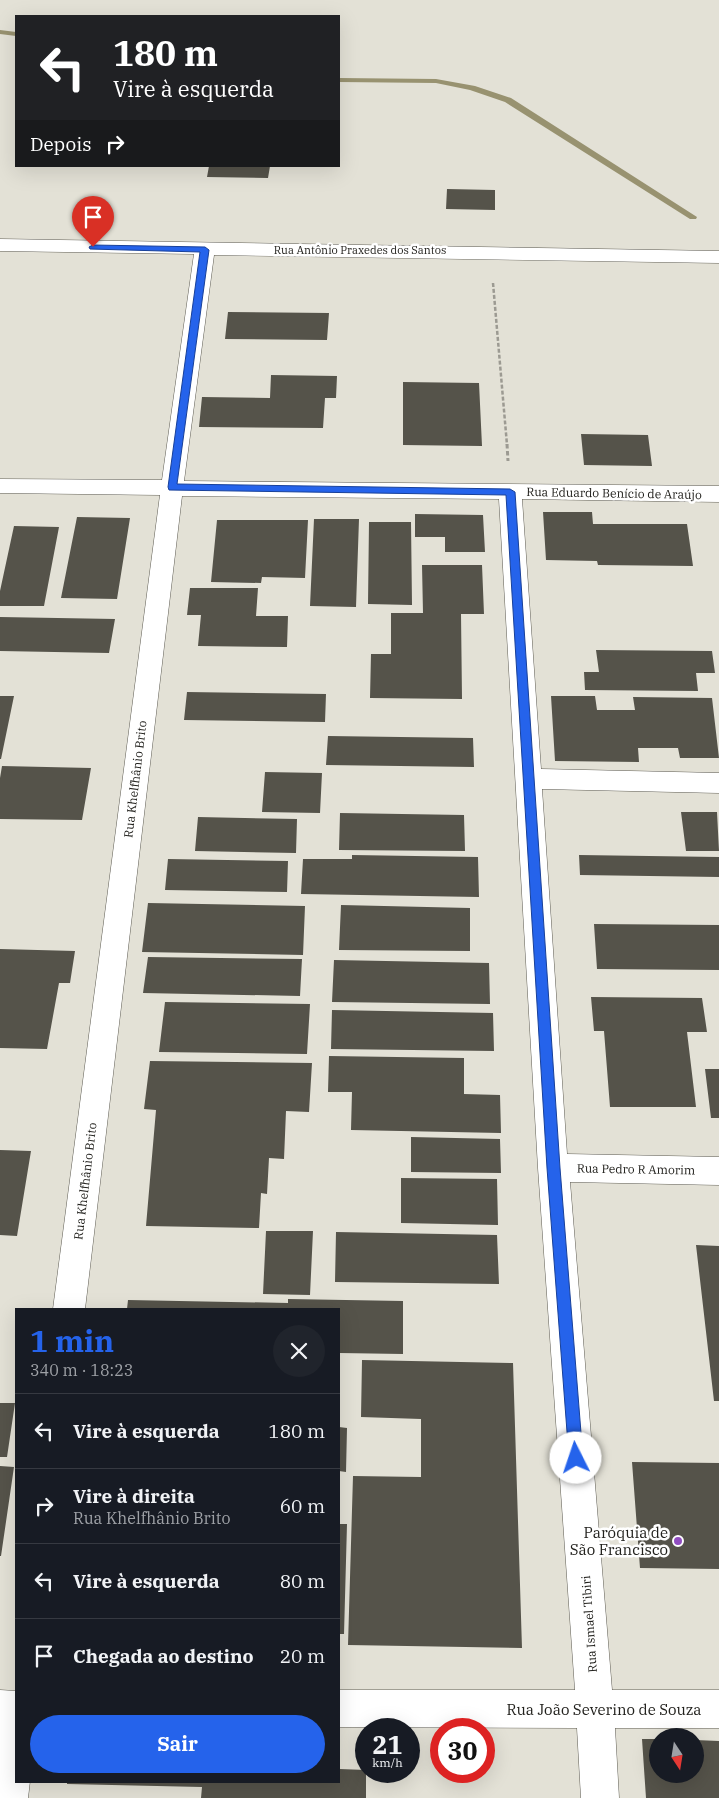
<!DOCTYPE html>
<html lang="pt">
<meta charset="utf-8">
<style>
:root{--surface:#171b24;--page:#20242c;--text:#f1f3f6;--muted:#9ea1a6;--line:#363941;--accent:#2563eb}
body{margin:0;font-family:"IBM Plex Serif",serif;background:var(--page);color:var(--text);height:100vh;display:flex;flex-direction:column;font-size:19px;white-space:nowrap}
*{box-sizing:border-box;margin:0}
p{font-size:16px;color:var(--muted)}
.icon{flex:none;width:28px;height:28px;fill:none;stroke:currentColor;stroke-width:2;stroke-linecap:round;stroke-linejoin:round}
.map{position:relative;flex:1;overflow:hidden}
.side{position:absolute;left:15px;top:1308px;width:325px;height:475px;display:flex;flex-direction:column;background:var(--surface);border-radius:0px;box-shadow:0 5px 20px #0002}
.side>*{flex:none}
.top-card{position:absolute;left:15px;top:15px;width:325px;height:152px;border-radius:0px;box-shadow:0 5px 20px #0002;background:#202124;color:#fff;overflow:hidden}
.needle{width:32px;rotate:168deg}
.tools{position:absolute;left:649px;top:1728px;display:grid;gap:10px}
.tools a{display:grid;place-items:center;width:55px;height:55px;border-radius:50%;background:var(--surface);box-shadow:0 5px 20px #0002;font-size:25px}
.speed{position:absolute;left:355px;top:1718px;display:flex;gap:10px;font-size:25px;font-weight:700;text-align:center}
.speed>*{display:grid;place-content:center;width:65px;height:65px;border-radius:50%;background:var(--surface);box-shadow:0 5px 20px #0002;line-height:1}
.speed small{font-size:12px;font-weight:400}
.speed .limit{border:8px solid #d22;background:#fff;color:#111}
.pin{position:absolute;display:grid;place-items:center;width:42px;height:42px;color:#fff;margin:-51px -21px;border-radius:50% 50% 50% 0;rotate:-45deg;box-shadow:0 0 5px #0007}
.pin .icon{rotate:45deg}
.me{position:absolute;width:55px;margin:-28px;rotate:356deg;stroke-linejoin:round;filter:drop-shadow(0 0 4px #0008)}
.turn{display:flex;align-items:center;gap:18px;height:105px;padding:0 15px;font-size:22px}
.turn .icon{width:65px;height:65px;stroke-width:2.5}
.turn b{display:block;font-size:35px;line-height:42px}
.then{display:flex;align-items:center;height:48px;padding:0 15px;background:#0003;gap:10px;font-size:19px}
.round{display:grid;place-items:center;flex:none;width:52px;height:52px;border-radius:26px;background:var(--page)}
.overview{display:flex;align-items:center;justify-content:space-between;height:85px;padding:0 15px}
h1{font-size:30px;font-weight:700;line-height:38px;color:var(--accent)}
.primary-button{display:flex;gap:10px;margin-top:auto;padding:10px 15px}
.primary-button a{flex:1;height:58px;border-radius:30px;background:var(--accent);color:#fff;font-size:20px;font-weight:700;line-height:58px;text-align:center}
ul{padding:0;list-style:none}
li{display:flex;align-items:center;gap:15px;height:75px;padding:0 15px;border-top:1px solid var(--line)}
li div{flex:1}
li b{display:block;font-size:19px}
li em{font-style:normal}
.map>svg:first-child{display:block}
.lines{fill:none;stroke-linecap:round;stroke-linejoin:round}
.stream{fill:#989270;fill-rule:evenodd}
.building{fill:#55534a}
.minor-casing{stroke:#5e5c53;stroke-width:1}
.path-far1{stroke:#9c9a92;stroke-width:2.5;stroke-dasharray:4 2;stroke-linecap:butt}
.path{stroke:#9c9a92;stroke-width:3;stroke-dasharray:4.5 2.5;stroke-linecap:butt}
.minor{fill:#fff;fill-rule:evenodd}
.route{fill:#2563eb;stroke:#184099}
.poi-dot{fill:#914dc1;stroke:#fff;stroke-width:2}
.labels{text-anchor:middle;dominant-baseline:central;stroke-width:5;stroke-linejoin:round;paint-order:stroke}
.far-street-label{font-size:11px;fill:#22211d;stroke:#fff}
.street-label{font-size:12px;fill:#22211d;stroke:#fff}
.near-poi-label{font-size:15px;fill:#22211d;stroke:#fff;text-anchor:end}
.near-street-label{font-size:15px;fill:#22211d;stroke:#fff}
</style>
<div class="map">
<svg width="719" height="1798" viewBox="0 0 719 1798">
<rect width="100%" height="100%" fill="#e3e1d6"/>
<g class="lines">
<path class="stream" d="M0,30L16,32V36L0,34Z
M339,78L436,79L475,86L511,98L697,217L696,219H690L505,102L470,90L436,83L339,82Z"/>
</g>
<path class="building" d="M209,166H270L268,178L207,177Z
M447,189L495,190V210L446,209Z
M228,312L329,313L327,340L225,339Z
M271,375L337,376L336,398H325L323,428L199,427L202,397L270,398Z
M403,382L479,383L482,446L403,445Z
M581,434L648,435L652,466L584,465Z
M543,512H592L593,524H687L693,566L598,565L597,561L546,560Z
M415,514L483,515L485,552H445V537H415Z
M77,517L130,518L117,599L61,598Z
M314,519H359L356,607L310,606Z
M217,520H308L305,578L262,577L261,583L211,582Z
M369,522H411L412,605L368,604Z
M14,526L59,527L44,606H0V591Z
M422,565H482L484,614H461L462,699L370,698L371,654H391V613H423Z
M190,588H258L256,616H288L287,647L198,646L201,615H187Z
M0,617L115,619L109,653L0,651Z
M596,650L712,651L715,673H696L698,691L585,690L584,672H599Z
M187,692L326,694L325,722L184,720Z
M0,696H14L1,759H0Z
M551,696H595L597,710H635L633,697L712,698L719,758H680L678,748H638L639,762L555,761Z
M328,736L473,738L474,767L326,765Z
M2,766L91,768L82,820L0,819V778Z
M265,772L322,773L320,813L262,812Z
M681,812H717L719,851H686Z
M340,813L464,815L465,851L339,850Z
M198,817L297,819L296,853L195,851Z
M352,855L478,857L479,897L301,894L303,859H352Z
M579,855L719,857V877L580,875Z
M168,859L288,861L287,892L165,890Z
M148,903L305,906L303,955L142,952Z
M341,905L470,908V951L339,950Z
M594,924L719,925V970L597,969Z
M0,949L75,951L70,983H59L47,1049L0,1048Z
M148,957L302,959L300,996L143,993Z
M334,960L489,963L490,1004L332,1002Z
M591,997L702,998L707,1032H687L696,1107H610L604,1031H594Z
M165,1002L310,1004L307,1054L159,1052Z
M332,1010L493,1013L494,1051L331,1049Z
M329,1056L464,1058V1094L500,1095L501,1133L351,1130L352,1092H328Z
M150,1061L312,1063L309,1112L286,1111L284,1159L269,1158L267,1194L261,1193L259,1228L146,1226L156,1110L144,1109Z
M705,1069H719V1118H711Z
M411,1137L500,1139L501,1173L411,1172Z
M0,1150L31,1151L17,1236L0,1235Z
M401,1178L497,1179L498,1225L401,1223Z
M266,1231H313L310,1295L263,1294Z
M336,1232L497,1235L499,1284L335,1282Z
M696,1245L719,1246V1401H714Z
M288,1299L403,1301V1354L339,1353V1309H127L128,1300L288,1303Z
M362,1360L513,1363L522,1648L348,1645L353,1476L421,1477V1419L361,1417Z
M0,1403H15L7,1457H0Z
M339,1427L347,1428L346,1472L339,1471Z
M632,1462L719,1463V1569L640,1568Z
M0,1466L14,1467L1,1556H0Z
M339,1524H347L344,1634H339Z
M642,1739H658V1774H695V1740L719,1741V1798H646Z
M339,1769L366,1770V1798H201L202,1787L67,1784V1781H339Z"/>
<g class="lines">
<g class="minor-casing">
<path id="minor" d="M0,239L719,251V263L214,255L184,481L719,486V502L522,499L541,769L719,773V793L542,789L567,1154L719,1157V1185L570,1182L612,1690H719V1728H615L619,1798H581L577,1728L339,1727V1690H575L538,1168L499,499L182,496L85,1309H53L160,495L0,493V479L162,480L194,254L0,251Z
M0,1690L16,1691V1781H30L28,1798H0Z"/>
</g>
<path class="path-far1" d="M493,283L507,445"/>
<path class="path" d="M507,444L508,461"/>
<use href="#minor" class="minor"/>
</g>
<path class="route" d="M93,245L205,247L209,250L177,484L510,489L515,492L560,1168L583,1458L581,1463L576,1465L571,1463L569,1458L547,1168L506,495L169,490L168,487L200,252L90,249L89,247Z"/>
<circle class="poi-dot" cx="678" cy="1541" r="5"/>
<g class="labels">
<g class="far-street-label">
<text x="360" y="250">Rua Antônio Praxedes dos Santos</text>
</g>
<g class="street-label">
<text transform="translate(614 493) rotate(1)">Rua Eduardo Benício de Araújo</text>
<text transform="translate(135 779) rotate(-83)">Rua Khelfhânio Brito</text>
<text transform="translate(636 1169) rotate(1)">Rua Pedro R Amorim</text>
<text transform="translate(85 1181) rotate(-83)">Rua Khelfhânio Brito</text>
<text transform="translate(589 1624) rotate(-94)">Rua Ismael Tibiri</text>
</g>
<g class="near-poi-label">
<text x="668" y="1532">Paróquia de<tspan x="668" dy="17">São Francisco</tspan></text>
</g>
<g class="near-street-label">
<text x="604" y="1709">Rua João Severino de Souza</text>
</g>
</g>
</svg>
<div class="tools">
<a><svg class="needle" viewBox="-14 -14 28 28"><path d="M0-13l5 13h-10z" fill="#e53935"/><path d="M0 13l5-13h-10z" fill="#9ea1a6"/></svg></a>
</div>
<div class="speed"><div>21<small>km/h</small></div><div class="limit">30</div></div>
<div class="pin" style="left:93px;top:247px;background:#d93025"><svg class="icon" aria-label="arrive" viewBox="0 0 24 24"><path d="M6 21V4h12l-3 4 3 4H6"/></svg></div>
<svg class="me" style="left:576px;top:1458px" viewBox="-20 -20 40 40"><circle r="19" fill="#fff"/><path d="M0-13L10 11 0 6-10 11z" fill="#2563eb"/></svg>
<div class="top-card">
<div class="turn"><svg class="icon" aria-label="left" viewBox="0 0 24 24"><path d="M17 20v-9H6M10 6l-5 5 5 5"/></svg><div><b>180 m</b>Vire à esquerda</div></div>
<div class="then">Depois<svg class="icon" aria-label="right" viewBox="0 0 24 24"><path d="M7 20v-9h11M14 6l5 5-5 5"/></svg></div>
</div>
<section class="side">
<div class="overview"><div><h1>1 min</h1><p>340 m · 18:23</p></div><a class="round"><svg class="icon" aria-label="close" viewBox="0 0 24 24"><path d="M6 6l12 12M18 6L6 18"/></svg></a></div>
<ul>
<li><svg class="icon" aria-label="left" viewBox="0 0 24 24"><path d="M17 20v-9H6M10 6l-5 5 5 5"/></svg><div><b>Vire à esquerda</b></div><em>180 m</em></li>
<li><svg class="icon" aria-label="right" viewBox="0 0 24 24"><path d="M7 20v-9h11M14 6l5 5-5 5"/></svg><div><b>Vire à direita</b><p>Rua Khelfhânio Brito</p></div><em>60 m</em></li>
<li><svg class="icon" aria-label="left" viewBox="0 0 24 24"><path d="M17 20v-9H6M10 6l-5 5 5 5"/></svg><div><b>Vire à esquerda</b></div><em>80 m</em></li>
<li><svg class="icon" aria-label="arrive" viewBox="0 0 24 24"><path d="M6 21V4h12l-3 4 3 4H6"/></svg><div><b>Chegada ao destino</b></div><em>20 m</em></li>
</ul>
<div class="primary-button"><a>Sair</a></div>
</section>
</div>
